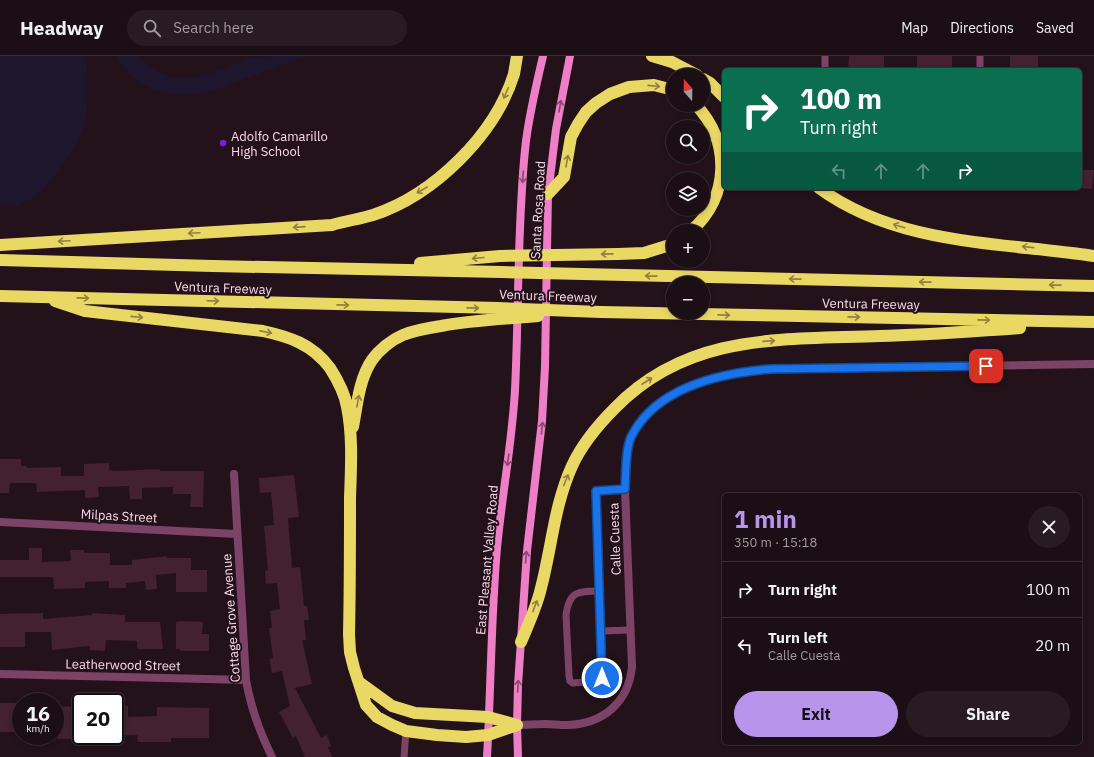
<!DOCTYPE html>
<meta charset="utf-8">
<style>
:root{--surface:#1b0e14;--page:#281c22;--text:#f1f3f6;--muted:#a09ca0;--line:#392e34;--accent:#b994ed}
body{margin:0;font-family:"IBM Plex Sans",sans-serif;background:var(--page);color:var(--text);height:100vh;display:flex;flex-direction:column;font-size:15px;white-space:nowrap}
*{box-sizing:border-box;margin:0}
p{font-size:13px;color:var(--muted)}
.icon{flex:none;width:22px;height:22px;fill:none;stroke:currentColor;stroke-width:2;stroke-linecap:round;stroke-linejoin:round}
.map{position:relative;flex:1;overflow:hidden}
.sheet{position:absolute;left:722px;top:437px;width:360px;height:252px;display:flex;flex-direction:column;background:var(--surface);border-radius:6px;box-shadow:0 2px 6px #0003,0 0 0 1px var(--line)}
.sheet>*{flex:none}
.hud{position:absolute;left:722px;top:12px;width:360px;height:122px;border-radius:6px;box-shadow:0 2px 6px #0003,0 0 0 1px var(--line);background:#0b6e4f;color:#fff;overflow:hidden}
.needle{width:26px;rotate:340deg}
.controls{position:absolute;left:666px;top:12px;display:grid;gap:8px}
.controls a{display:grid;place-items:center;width:44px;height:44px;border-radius:50%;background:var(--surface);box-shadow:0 2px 6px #0003,0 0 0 1px var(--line);font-size:20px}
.speed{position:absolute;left:12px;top:637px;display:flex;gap:8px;font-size:20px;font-weight:700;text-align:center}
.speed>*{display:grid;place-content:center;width:52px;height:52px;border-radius:50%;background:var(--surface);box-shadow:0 2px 6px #0003,0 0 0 1px var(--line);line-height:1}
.speed small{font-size:10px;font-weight:400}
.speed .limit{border:2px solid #111;border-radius:6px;background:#fff;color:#111}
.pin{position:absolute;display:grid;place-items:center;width:34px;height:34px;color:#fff;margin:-17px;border-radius:8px;box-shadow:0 2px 6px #0006}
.me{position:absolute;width:44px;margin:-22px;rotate:0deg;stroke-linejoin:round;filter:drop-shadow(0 0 3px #0008)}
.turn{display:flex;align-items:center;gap:14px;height:84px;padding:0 12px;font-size:18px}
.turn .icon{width:52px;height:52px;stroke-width:2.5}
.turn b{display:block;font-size:28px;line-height:34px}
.lanes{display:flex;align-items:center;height:38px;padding:0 12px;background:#0003;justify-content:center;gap:20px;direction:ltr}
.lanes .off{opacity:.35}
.round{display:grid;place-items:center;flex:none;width:42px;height:42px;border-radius:21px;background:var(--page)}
.summary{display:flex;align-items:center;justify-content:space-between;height:68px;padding:0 12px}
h1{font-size:24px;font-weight:700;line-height:30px;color:var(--accent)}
.action{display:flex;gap:8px;margin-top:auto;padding:8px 12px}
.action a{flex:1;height:46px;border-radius:24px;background:var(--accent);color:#111;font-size:16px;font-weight:700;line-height:46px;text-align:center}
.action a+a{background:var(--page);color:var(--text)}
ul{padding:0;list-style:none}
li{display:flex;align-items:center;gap:12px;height:56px;padding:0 12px;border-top:1px solid var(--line)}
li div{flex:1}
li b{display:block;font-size:15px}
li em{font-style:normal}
header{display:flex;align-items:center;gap:24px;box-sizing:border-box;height:56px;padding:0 20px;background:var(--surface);border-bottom:1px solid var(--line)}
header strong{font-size:19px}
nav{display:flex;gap:22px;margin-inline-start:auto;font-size:14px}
.search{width:280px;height:36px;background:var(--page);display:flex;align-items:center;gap:10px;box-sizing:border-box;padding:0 14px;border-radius:22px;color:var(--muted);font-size:15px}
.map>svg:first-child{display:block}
.green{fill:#1d162d}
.building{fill:#432130}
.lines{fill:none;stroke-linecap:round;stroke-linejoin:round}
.service{stroke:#7d4367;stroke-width:7}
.minor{stroke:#7d4367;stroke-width:8}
.secondary{stroke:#ee7ec5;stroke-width:8}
.motorway{stroke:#ead865;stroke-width:12}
.oneway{stroke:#917f44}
.oneway2{stroke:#894870}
.route-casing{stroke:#114b97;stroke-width:10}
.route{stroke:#1a73e8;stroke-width:7}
.poi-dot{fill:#751fe1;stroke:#24121b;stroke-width:1.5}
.labels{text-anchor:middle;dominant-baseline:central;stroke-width:4;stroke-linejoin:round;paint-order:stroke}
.poi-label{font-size:13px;fill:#fadaec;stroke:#24121b;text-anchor:start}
.street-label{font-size:13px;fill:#fadaec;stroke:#24121b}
</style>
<header>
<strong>Headway</strong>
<div class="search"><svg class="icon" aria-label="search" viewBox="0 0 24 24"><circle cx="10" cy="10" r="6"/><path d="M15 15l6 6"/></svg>Search here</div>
<nav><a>Map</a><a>Directions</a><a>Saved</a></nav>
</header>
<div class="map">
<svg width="1094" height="701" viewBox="0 0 1094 701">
<rect width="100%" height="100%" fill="#24121b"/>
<path class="green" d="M0,0H86C88,21 89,43 85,65C80,90 46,139 21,148C15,151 6,149 0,149Z
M117,0H138C144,7 152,13 160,17C193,32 223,10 254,1C265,0 294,0 307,0L212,35C176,45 135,36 117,0Z"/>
<path class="building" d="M849,0H884V14H848Z
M917,0H952V14H917Z
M1010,0H1038V14H1010Z
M1080,114H1094L1092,133L1080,132Z
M0,403H21V410H27V412L61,411V420H84V408L109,407V414L115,415L160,413V415H204L203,451H190L191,438H173V431L142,432V443H130L129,430L98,431L99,441L85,442V434L37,436L36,427H10L9,437H0Z
M294,419L299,461L288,462L292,512L300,511L304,550H307L309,564H304L306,584H302L312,628L295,632L321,682L327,679L331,690L328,691L332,701H305L296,680L293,682L279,656L290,650L282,615L272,617L269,603L273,602L269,572H272L270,555L280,553L277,527L266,528L265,515L268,514L264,470L274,469L271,436L260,437L259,422Z
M29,492H42V506L71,505L70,494H84V497H110V509H132V504L167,500V502H191V514H207V536H176V517L156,519L157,533L146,534L145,525L126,527V532H109V525L85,526V532L54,533L53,521H0V504H29Z
M43,557V563L92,559V557L125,559V566H160L163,593H137V585L106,584L105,595L90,594V590L52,594L51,576H25V591H0V558Z
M180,565L203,566L202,578H209V595H180V593H176V566Z
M0,647H21V676H0Z
M81,650V683H58L56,651Z
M115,650H128V661L157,660V651L209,652V682H171V686H138L137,679L115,680Z"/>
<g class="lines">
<path class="service" d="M825,14V0
M980,14V0
M600,535C578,535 569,535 566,559L569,620L570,625L573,627L600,625L603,619L596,435L625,433
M601,575L630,574
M404,701L406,675"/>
<path class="minor" d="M234,418L246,624C251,653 259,675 272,701
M0,466L237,478
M0,618L246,624
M517,669C526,669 536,668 545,668C552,668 559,669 567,669C603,668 628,647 632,611L625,433C626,418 625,395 631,381C647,349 684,330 717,321C734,316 753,315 771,313L1094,308"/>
<path class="secondary" d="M487,701C491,632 491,562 497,492C502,439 512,387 515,334C519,254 517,174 525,94C528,62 536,31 543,0
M518,701L517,669L518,629L527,495L542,365L545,311L548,138L556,73L570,0"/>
<path class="motorway" d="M652,0L672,6L697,19
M703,23L710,27L724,41
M819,132C898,190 1002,186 1094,200
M548,138L564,121L571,81L578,68L586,56L596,47L610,38L629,31L654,29L673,34
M691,175C730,141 731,86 696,49
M0,189L332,169C345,165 360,163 373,159C434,139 495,79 514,18C515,12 516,6 517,0
M0,204L213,210L501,216L1094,230
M420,207L500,200L618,198L644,197L673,188
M0,240L498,252L601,256L1094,266
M55,245L85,255L263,275C290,281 312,288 330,312C337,323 345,338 347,351C353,380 351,412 350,442C350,487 350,533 349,578L350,596L354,612L366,649L377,661L392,669L406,675L437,679L466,681L488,679L517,669
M353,371C357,350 359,323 372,304C379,294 391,284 403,279C415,274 428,272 441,270C473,264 506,263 538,260
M521,586C528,569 537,550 541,532C552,490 554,450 572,410C582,388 598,369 615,352C689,276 783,284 880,280C927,279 974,275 1020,272
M359,626L392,650L415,657L488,661L517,669"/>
</g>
<defs><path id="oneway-shaft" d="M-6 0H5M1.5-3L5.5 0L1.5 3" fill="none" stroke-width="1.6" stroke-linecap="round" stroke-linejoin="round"/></defs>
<g class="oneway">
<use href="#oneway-shaft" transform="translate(654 30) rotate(6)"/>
<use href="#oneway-shaft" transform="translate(506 37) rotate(113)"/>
<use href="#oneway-shaft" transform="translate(567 105) rotate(-80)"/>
<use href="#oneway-shaft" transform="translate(422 134) rotate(150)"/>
<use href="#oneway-shaft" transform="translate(899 170) rotate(-162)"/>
<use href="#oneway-shaft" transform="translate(299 171) rotate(176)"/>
<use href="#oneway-shaft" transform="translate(194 177) rotate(177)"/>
<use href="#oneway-shaft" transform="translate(64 185) rotate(177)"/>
<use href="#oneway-shaft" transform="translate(1028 191) rotate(-173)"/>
<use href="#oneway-shaft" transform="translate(607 198) rotate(179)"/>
<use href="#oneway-shaft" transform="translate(478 202) rotate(175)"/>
<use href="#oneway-shaft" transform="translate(651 220) rotate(-179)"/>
<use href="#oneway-shaft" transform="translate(795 223) rotate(-179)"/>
<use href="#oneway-shaft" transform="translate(925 226) rotate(-179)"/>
<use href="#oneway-shaft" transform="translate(1055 229) rotate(-179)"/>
<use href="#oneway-shaft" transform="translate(83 242) rotate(1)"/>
<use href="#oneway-shaft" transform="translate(213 245) rotate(2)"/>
<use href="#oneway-shaft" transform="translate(343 249) rotate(1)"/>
<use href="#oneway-shaft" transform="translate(473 252) rotate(1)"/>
<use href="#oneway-shaft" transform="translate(724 259) rotate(1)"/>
<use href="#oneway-shaft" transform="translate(137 261) rotate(6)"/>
<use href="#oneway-shaft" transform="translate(854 261) rotate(1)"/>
<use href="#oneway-shaft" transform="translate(984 264) rotate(1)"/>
<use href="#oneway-shaft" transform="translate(266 276) rotate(11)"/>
<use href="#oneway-shaft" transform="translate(769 285) rotate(-4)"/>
<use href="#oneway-shaft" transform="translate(647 325) rotate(-33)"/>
<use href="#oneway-shaft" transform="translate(358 345) rotate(-79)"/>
<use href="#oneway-shaft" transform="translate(566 424) rotate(-68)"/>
<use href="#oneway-shaft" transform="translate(535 550) rotate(-69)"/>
</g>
<g class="oneway2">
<use href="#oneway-shaft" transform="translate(560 50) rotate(-80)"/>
<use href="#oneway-shaft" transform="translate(523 121) rotate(93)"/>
<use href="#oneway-shaft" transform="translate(542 372) rotate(-84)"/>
<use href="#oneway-shaft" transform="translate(508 404) rotate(98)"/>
<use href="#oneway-shaft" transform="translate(526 501) rotate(-86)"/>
<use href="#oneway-shaft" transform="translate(518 630) rotate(-87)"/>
</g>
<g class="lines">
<g class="route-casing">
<path id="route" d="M602,622L596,435L625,433C626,418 625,395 631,381C656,331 721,317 771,313L986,310"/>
</g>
<use href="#route" class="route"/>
</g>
<circle class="poi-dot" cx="223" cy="87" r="4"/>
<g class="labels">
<g class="poi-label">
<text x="231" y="80">Adolfo Camarillo<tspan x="231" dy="15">High School</tspan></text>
</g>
<g class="street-label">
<text transform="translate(538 154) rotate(-87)">Santa Rosa Road</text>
<text transform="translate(223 232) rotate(2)">Ventura Freeway</text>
<text transform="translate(548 240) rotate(2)">Ventura Freeway</text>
<text transform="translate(871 248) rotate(1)">Ventura Freeway</text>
<text transform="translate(119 460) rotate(3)">Milpas Street</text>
<text transform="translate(615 483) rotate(-92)">Calle Cuesta</text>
<text transform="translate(487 504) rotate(-85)">East Pleasant Valley Road</text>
<text transform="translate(231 562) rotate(-94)">Cottage Grove Avenue</text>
<text transform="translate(123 609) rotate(1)">Leatherwood Street</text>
</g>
</g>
</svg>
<div class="controls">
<a><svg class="needle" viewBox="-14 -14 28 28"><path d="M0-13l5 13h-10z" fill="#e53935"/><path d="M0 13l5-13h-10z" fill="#a09ca0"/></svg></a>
<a><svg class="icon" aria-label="search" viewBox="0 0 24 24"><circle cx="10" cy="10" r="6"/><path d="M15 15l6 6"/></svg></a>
<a><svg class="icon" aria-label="layers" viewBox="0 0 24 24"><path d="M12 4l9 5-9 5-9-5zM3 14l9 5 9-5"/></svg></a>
<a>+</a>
<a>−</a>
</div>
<div class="speed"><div>16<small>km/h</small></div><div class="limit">20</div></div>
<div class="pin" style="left:986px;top:310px;background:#d93025"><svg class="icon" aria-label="arrive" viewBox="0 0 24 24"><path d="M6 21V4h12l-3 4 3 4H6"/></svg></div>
<svg class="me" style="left:602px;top:622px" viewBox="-20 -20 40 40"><circle r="17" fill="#1a73e8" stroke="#fff" stroke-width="3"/><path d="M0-11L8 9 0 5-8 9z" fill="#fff"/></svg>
<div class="hud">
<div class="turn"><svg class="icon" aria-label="right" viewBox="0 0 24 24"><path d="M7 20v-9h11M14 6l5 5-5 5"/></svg><div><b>100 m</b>Turn right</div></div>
<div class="lanes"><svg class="icon off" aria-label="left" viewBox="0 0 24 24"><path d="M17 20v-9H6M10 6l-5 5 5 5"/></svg><svg class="icon off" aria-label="ahead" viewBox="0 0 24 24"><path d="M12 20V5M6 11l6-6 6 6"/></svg><svg class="icon off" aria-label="ahead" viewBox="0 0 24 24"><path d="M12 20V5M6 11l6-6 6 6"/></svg><svg class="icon" aria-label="right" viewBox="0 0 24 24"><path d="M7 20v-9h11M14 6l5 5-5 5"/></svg></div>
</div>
<section class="sheet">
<div class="summary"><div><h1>1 min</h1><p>350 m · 15:18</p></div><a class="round"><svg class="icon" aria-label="close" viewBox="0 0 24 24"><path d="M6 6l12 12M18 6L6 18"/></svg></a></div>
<ul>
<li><svg class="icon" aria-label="right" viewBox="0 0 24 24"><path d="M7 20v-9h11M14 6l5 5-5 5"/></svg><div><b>Turn right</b></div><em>100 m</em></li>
<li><svg class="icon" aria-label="left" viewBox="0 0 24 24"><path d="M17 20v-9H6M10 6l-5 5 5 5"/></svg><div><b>Turn left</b><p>Calle Cuesta</p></div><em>20 m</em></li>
</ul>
<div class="action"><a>Exit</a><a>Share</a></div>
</section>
</div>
